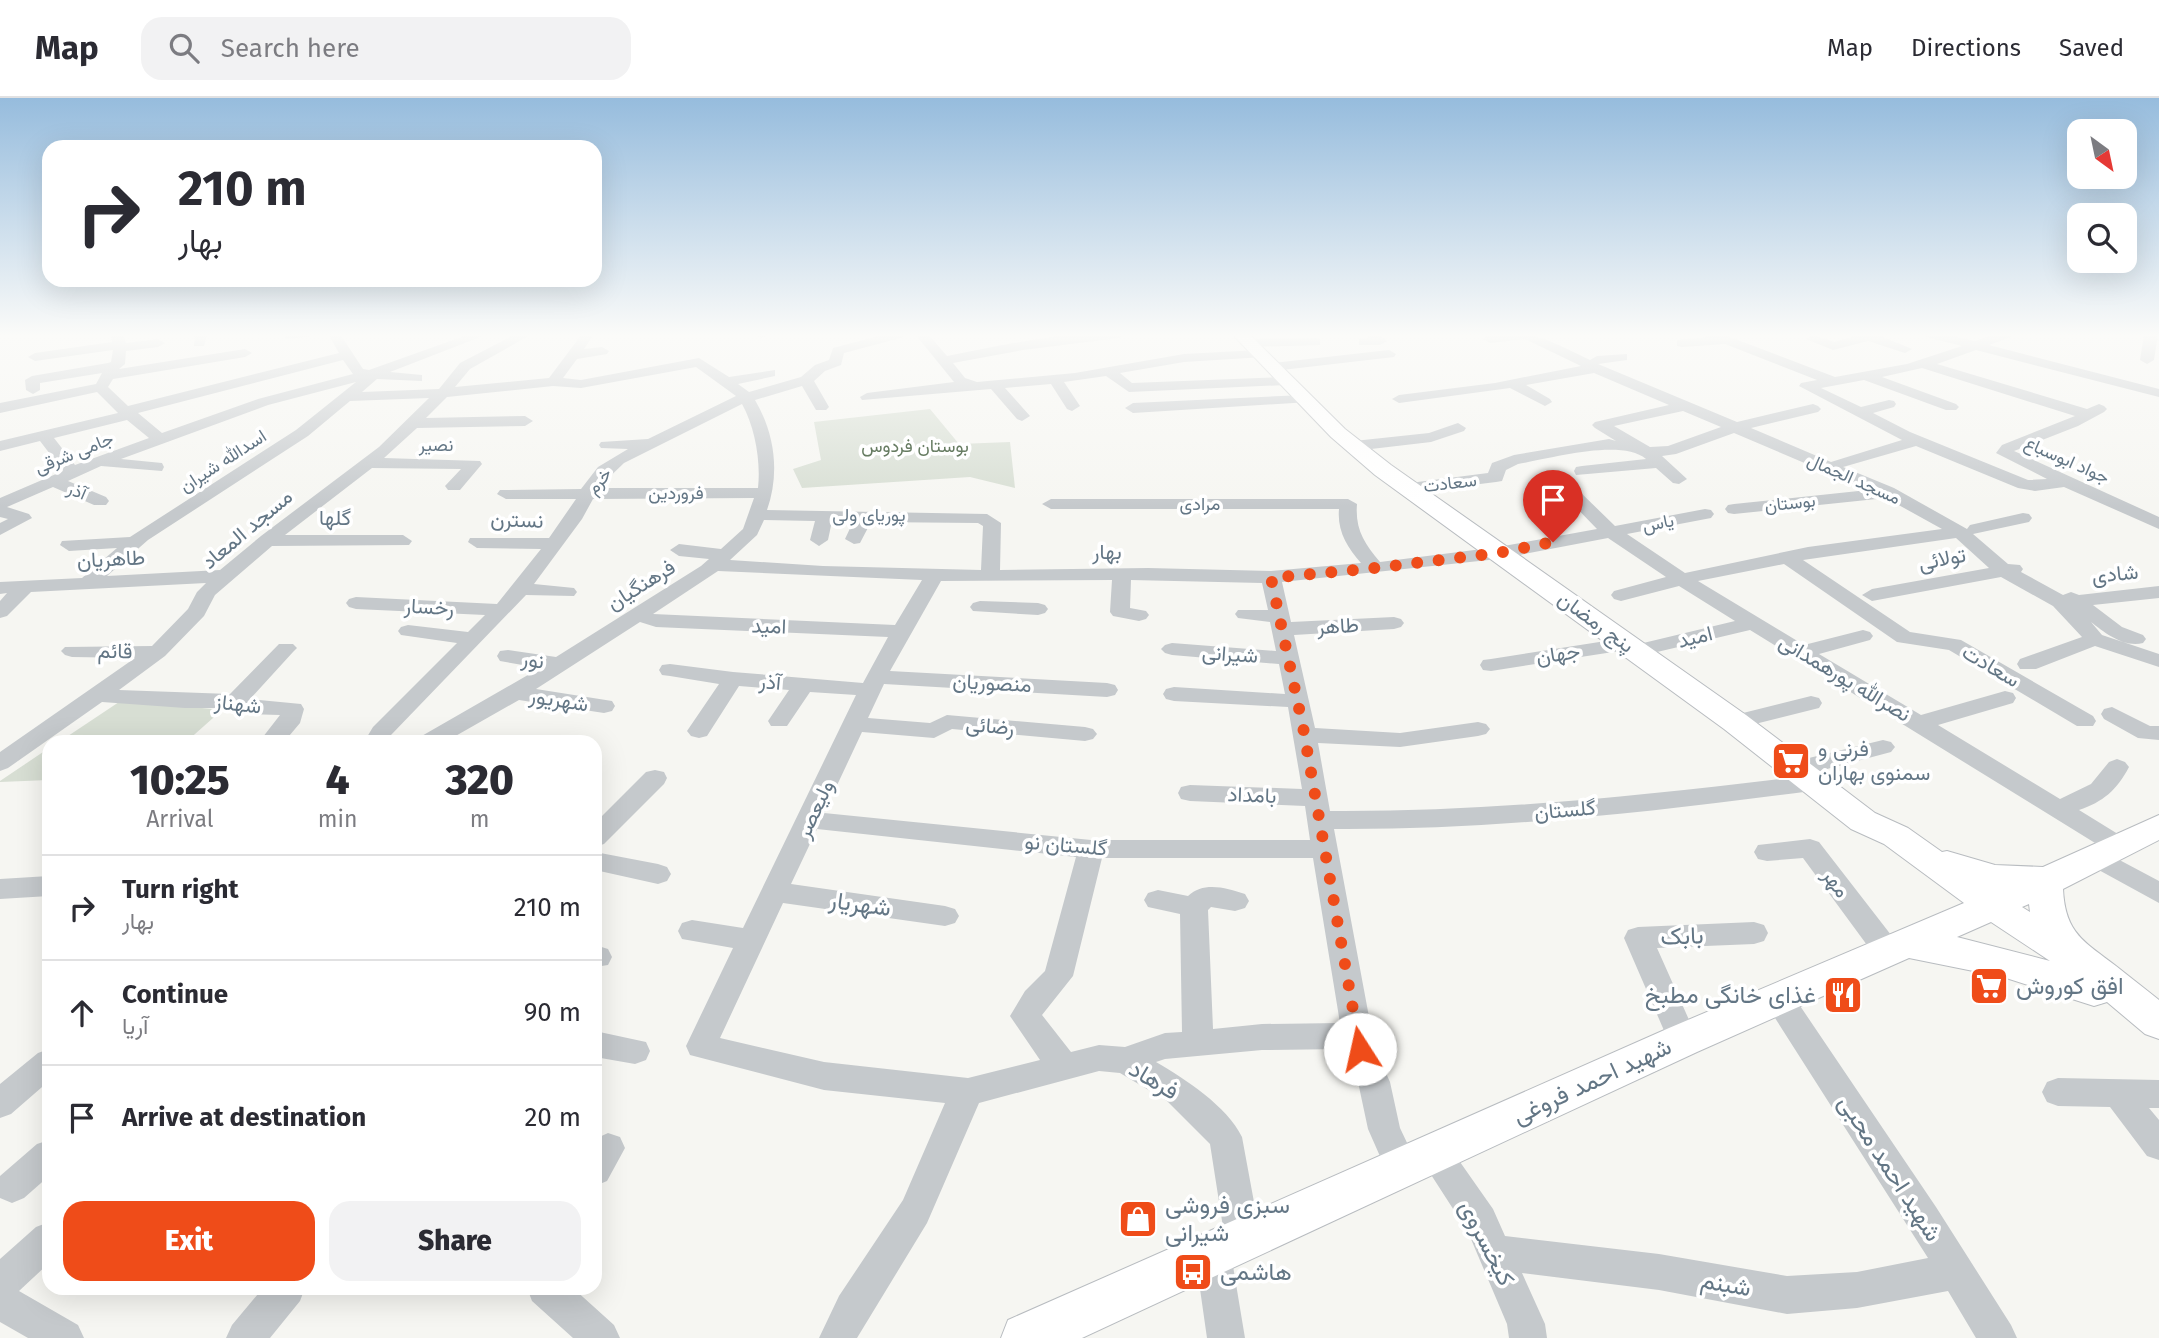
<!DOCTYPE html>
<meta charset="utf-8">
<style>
:root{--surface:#fff;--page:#f2f2f3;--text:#2b2b33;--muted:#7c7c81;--line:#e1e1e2;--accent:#ef4c19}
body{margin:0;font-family:"Fira Sans",Vazirmatn,sans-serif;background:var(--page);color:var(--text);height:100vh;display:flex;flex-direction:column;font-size:26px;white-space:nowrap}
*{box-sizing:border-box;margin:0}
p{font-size:23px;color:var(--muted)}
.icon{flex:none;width:38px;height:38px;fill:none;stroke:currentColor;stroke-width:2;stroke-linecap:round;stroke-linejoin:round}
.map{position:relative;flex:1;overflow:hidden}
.panel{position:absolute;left:42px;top:637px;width:560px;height:560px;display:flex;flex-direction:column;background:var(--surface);border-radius:21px;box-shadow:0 7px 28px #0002}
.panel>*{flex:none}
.banner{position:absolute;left:42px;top:42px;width:560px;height:147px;border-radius:21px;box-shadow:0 7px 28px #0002;background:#fff;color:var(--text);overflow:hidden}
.needle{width:46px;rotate:147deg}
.fabs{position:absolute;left:2067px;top:21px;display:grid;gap:14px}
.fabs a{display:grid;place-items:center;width:70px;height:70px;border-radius:14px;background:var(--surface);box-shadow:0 7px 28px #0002;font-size:35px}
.pin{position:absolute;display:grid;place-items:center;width:60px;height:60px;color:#fff;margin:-72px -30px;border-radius:50% 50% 50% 0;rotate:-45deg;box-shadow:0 0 7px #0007}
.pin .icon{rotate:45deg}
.me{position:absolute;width:77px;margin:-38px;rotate:350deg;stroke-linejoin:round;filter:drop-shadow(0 0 5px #0008)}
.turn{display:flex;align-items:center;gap:24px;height:147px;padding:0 21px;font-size:32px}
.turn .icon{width:91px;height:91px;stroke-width:2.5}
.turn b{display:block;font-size:49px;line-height:60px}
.eta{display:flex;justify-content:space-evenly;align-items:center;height:119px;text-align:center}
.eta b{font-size:42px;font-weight:800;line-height:49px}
.cta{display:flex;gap:14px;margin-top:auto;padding:14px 21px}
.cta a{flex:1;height:80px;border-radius:21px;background:var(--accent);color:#fff;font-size:28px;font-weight:800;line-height:80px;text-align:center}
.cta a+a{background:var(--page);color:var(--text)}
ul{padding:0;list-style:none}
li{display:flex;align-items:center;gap:21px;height:105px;padding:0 21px;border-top:2px solid var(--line)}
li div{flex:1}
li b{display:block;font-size:26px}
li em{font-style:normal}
header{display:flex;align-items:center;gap:42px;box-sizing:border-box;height:98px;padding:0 35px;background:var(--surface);border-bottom:2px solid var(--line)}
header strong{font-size:33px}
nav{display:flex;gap:38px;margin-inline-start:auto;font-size:24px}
.search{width:490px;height:63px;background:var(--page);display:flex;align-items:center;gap:18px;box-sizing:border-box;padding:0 24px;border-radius:21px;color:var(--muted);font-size:26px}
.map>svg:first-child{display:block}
.green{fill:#d7ded3}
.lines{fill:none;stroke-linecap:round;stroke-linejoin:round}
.major-casing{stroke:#b8bcc0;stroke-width:2}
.minor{fill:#c5c9cc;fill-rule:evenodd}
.major{fill:#fff;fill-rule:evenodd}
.route{stroke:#ef4c19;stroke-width:12;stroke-dasharray:0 21.6}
.labels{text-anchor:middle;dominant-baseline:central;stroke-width:7;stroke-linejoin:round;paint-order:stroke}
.far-street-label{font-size:18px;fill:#637685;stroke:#fff}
.far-park-label{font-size:18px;fill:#677c62;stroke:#fff}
.street-label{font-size:21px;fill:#637685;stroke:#fff}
.poi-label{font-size:21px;fill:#637685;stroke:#fff;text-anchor:start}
.near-street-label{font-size:24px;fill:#637685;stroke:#fff}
.near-poi-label{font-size:24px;fill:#637685;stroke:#fff;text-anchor:start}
</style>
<header>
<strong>Map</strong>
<div class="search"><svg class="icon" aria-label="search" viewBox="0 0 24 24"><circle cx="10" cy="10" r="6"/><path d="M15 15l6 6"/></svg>Search here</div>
<nav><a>Map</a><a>Directions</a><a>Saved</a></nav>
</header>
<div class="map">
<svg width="2159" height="1240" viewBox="0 0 2159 1240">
<rect width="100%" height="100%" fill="#f6f6f2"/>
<path class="green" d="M930,311L959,346L1010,344L1015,390L970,379L802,390L793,371L821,362L814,324Z
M122,602L222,612L186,644H59Z
M49,650V682L0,684V683Z"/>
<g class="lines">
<g class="major-casing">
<path id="major" d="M1232,236H1249L1345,331L1391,367L1746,617L1875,715L1908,730L1942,754L1947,753L1995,767L2043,769L2159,717V742L2063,791C2065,836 2085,844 2116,868C2130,879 2145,891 2159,902V941L2145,936L2107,904L2094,908L2003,879L1909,860L1697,954L1082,1240H1001L1008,1222L1669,930L1964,805L1884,746L1851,731L1724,631L1375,377L1331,339ZM2029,806L2030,814L2022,809ZM1991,824L2050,863L1957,839Z"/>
</g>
<path class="minor" d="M111,236H123L126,245L158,241L165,245L158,249L126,253L125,266L119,271L245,251L252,255L245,259L113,281L108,289L128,308L339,255L328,236H340L363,271L369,272L470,236H488L390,274L422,277V283L377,281L362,294L439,291L460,265L516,236H532L470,271L455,289L549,280L582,236H594L584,251L602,249L609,253L607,256L577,261L563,280L581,282L699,260L729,279L775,272V278L738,286L749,294L801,279L815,267L829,262L833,250L886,236H905L904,239L844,255L841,267L825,273L814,283L829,309L826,312H816L802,288L755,302C775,336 780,375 767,412L987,416L1001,425L1000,472L1148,470L1271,473L1361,465C1347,449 1337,433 1339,411H1051L1042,406L1051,401H1348L1357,406C1355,431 1364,445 1380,464L1498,449L1597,431L1562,395L1571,390L1577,391L1615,428L1705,411L1711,412L1714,416L1711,420L1627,436L1685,475L1808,449L1942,431L1886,400L1734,416L1728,415L1725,411L1728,407L1734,406L1868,392L1734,335L1676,356L1662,358L1687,381L1679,386L1673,385L1656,370L1576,377L1574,373L1576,369L1582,368L1646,361C1621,340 1549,361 1518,366L1506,372L1502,383L1496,384L1408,395L1399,390L1402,386L1488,375L1492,365L1514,357L1609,341L1616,343L1595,330L1592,327L1595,324L1669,307L1594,275L1526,287L1550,301L1552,304L1545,308L1510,290L1399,305L1392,301L1399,297L1495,285L1581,268L1525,241L1490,245L1483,241C1510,219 1565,250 1590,262L1597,258L1627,256V262L1598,266L1737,324L1813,306L1818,308L1821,311L1818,314L1751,330L1831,364L1902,342L1799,288L1801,285L1817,282L1725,246L1682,249L1677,248V242L1707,239L1705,236H1722L1835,279L1907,266L1962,248L1926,239L1925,236H1945L1975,243L1995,236H2012L2011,239L1989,247L2159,291V299L1976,252L1937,266L2087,311L2099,306L2104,308L2107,311L2104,314L2078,328L2014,353L2159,419V431L2064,389L2035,393L2018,390L1916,348L1843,369L1894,390L1967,431L1970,427L2023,415L2029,416L2032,420L2029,424L1973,436L2008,466L2020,467L2023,471L2021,474L2063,497L2071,494L2079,497L2159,488V500L2093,507L2122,529L2143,537L2146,541L2143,545C2124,550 2105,535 2091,524L2102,537L2159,556V569L2095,548L2036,571H2020L2017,566L2020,561L2082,539L2053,508L2001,479L1872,503L1862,497L1872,491L1989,470L1956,440L1803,462L1910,534L1961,542L2093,618L2096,623L2093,628H2077L1949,552L1897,544L1784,466L1698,483L1804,547L1863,532L1870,534L1873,538L1870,542L1819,556L1921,617L2005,593L2013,595L2016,600L2013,605L1938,627L2060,701L2091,686L2109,664L2117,661L2125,664L2129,669C2117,692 2103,704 2079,712L2126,741L2130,747L2126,753L2117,756L2108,753L1750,532L1636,559L1629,557L1626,552L1491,573L1483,572L1480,567L1483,562L1491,561L1625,540L1632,542L1635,547L1735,523L1679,488L1621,503L1614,501L1611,497L1614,493L1666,479L1608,440L1498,461L1282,484L1291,524L1394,519L1401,521L1404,525L1401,529L1394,531L1294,537L1315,630L1400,635L1478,624L1486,626L1490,631L1486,636L1478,638L1400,649L1318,645L1330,713C1482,714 1631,699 1781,681L1773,674L1776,668L1883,642L1891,644L1895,649L1891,654L1797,679L1811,677L1820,679L1823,685L1820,691L1811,693C1652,714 1494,732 1334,731L1375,951L1390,984L1400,1030L1419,1070L1414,1081L1402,1086L1390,1081L1368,1031L1358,984L1344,951L1262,952L1165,961L1156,964C1185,981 1227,1008 1242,1039L1261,1142L1256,1154L1243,1159L1230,1154L1225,1142L1210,1046L1167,1003L1120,975L1099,973L979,1005L927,1125L857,1240H819L839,1198L903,1102L945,1005L824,992L690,957L686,948L733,850L682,841L678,833L682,825L692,822L743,830L856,597L810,594L787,628H771L768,623L789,592L739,588L707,638L699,640L691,638L687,633L719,586L670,578L662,577L659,572L662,567L670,566L733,574L863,585L888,539L656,529L640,524L536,591L612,603L615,608L612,613L604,615L519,602L445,644H416L420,639L540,570L500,563L497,558L500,553L508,552L556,559L701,468L709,461L679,458L670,452L679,446L721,451L743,431L754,400L593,401L582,421L534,486L574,490L577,494L574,498L526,497L391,637L388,644H364L373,629L457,545L401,537L398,533L401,529L408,527L468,534L485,517L356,511L349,509L346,505L349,501L356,499L497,506L541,451L477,450L468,444L470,440H549L576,401H506L497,396L500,392L581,391L598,369L628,351L601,350L599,347L601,344L648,341L736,298L696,269L581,290L553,288L447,299L426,320L525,318L533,323L525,328L417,330L384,360L480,363L482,366L460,392H448L445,388L461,371L372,370L285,437H403L412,443L409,447L272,448L215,497L204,518L165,558L119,592L230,596L279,546H293L297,550L293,554L250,601L301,606L304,611L300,625L284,644H259L280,617L247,616L232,610H185L102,604L8,670L0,673V654L135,560L72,559L65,557L61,553L65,549L152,548L188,511L197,494L206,485L31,494L7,518L0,520V503L7,495L0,496V484L82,480L117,450L69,453L60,447L62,443L130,439L296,332L356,284L268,307L121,361L162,365L164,369L162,373L101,368L68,383L106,399L109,403L106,407H94L53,389L7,409L29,416L32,420L0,437V425L8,421L0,419V400L63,373L40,343L0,353V343L118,315L97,294L0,315V305L96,286L102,275L40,285V292L33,296L26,292L25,282L32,278L108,265L111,264L113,252L35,263L28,259L35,255L112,244ZM343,262L353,276L258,301L162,335L138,315ZM1922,270L2075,318L2002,347L1996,355L2047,381L2028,382L1910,334L1873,315L1894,309L1896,306L1894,303L1889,302L1861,309L1821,290L1864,282L1946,312H1956L1959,309L1956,306L1882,279ZM429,300L379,349L261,438L220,472L107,478L148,442L308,338L350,303ZM742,306C755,329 761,364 758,390H598L624,365ZM1683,313L1721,329L1668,348L1650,349L1614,328ZM127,322L149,340L75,367L54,340ZM764,422L815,423L810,442L819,448L828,442L832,423L853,424L845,441L854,446L860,445L871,424L978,425L983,428L981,472L823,468L730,462L757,437ZM718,473L922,482L895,527L653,516ZM1112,482L1110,514L1113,518L1139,523L1146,521L1149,517L1146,513L1130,510L1131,482L1262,485L1268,512H1238L1235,516L1238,520L1270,524L1276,553L1172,545L1165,547L1161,551L1165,555L1172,557L1279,566L1285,596L1174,589L1166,591L1163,596L1166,601L1174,603L1288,609L1302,691L1190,687L1181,689L1178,695L1181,701L1190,703L1305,708L1310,742H1091L824,715L862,634L934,640L952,631L1085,643L1093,641L1097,636L1093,631L1085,629L947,617L930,625L868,620L884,586L1107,599L1115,597L1118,592L1115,587L1107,585L890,573L941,483ZM817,731L1076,759L1045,873L1025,893L1010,918L1040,962L968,980L824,964L720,940L783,805L945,828L955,825L959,818L955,811L945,808L791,786ZM1102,760H1313L1340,925L1262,926L1213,931L1208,812L1211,809L1235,813L1245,810L1249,803L1245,796C1226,790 1204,783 1188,798L1158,792L1148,795L1144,802L1148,809L1180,816L1182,934L1165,935L1125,949L1099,947L1071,954L1042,917L1073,878Z
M195,236H207L204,248H194Z
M285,236H311L309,239L285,241Z
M753,236H769L762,240Z
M915,236H928L947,258C1005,247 1067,232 1126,236L1119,240L1023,252L953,265L965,280L977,284L1075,275L1184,256L1259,252L1266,256L1264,259L1184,264L1120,275L1132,285L1286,279L1293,283L1286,287L1129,294L1106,278L1064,284L1080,308L1072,313L1067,311L1051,286L1005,290L1030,318L1022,323L1017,321L991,291L862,302L860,299L867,295L954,284Z
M1365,236H1379L1387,243L1380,247H1359V241L1368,240Z
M1862,236H1885L1883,239L1912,251L1905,255L1868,243L1833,252L1806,241L1813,237L1834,244Z
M2144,236H2158L2154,262L2147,266L2140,262Z
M1315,240L1320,241V247L1249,249L1242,245L1249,241Z
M1389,252L1396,256L1394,259L1273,273L1266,269L1273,265Z
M1304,297L1309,298L1311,301L1309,304L1133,315L1125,310L1133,305Z
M1458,325L1466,330L1464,333L1431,344L1354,353L1346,348L1354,343L1429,335Z
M980,503L1038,505L1045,507L1048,511L1045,515L1038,517L973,513L970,509L973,505Z
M1811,598L1819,600L1822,605L1819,610L1735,631L1727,629L1724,624L1727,619Z
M2112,609L2150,628H2159V642L2138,640L2104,621L2101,616L2104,611Z
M655,672L664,674L667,680L664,686L604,746L595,749V725L646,674Z
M1810,741L1819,744L1898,846L1902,854L1898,862L1888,865L1878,862L1803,760L1767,763L1758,761L1754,754L1758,747Z
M2095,749L2159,783V805L2086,765L2082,758L2086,751Z
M595,754L658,766L667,769L671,776L667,783L658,786L595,772Z
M49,778V798L0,801V781Z
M1754,824L1764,827L1768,835L1764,843L1754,846L1657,850L1698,942L1694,951L1683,955L1672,951L1624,840L1628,832L1638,829Z
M595,847L608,851L612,859L608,867L595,869Z
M1779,889L1790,893L1936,1109L2011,1227L2017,1240H1976L1948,1193L1857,1210L1787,1216L1659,1192L1522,1175L1545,1226L1547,1240H1509L1507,1226L1468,1134L1417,1055L1422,1044L1434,1040L1446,1044L1493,1111L1505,1138L1659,1156L1787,1178L1857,1174L1928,1160L1768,909L1764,901L1768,893Z
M595,933L646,944L650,953L646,962L635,966L595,959Z
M49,951V983L11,1016L0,1020V986L38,955Z
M2058,980L2159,982V1010H2149L2159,1022V1062L2147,1058L2110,1009L2058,1008L2047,1004L2042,994L2047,984Z
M608,1035L620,1039L625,1050L607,1083L595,1088V1041Z
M49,1042V1078L24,1100L12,1105L0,1100V1078L37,1046Z
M49,1124V1165L19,1193L78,1227L84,1240H28L0,1224V1161L36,1129Z
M1213,1138L1226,1144L1231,1156L1245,1240H1207L1195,1156L1200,1144Z
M263,1190H305L300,1203L270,1240H226L232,1227Z
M527,1190H573L614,1227L620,1240H573L532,1203Z"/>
<use href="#major" class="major"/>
</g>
<linearGradient id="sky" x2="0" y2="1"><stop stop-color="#96bcdd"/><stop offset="0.58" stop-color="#fbfbf9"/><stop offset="1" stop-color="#fbfbf9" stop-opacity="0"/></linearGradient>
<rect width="2159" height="409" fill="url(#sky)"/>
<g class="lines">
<path class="route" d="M1360,951L1303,629L1271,480L1375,470L1498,455L1553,444"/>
</g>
<defs>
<g id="supermarket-square" transform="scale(2.0125)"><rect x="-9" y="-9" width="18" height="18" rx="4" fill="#ef4c19" stroke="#fff"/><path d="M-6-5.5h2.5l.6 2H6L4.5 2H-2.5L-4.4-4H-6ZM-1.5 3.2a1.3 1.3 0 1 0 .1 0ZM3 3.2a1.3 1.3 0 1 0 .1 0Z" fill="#fff"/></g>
<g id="restaurant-square" transform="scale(2.0125)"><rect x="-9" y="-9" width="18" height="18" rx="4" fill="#ef4c19" stroke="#fff"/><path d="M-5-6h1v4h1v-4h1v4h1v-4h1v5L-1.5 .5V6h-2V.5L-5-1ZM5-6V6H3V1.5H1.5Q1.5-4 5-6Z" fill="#fff"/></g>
<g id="shop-square" transform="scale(2.0125)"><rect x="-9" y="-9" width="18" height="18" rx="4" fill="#ef4c19" stroke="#fff"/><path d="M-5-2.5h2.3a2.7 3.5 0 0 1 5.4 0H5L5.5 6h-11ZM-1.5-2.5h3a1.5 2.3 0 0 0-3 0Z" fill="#fff"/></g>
<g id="bus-square" transform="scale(2.0125)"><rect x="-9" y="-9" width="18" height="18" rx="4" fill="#ef4c19" stroke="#fff"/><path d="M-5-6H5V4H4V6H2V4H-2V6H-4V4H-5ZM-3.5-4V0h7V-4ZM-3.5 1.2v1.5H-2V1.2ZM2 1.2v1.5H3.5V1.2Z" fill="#fff"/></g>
</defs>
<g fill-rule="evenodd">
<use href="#supermarket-square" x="1791" y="663"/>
<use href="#supermarket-square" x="1989" y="888"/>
<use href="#restaurant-square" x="1843" y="897"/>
<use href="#shop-square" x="1138" y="1121"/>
<use href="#bus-square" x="1193" y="1174"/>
</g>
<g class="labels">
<g class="far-street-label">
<text x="436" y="347">نصیر</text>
<text transform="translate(74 355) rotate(-22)">جامی شرقی</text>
<text transform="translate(2067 362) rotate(24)">جواد ابوسباع</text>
<text transform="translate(223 363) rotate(-33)">اسدالله شیران</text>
<text transform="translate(1854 381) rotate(24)">مسجد الجمال</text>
<text transform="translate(599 383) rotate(-51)">خرم</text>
<text transform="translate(1450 385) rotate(-7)">سعادت</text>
<text transform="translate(77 393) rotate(23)">آذر</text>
<text x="676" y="395">فروردین</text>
<text transform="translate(1790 405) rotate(-6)">بوستان</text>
<text x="1200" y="406">مرادی</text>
<text x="869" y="417">پوریای ولی</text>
<text transform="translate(1658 425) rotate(-11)">یاس</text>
</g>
<g class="far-park-label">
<text x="915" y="348">بوستان فردوس</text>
</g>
<g class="street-label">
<text x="335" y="420">گلها</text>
<text transform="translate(517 422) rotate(2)">نسترن</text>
<text transform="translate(247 431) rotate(-40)">مسجد المعاد</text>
<text x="1107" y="454">بهار</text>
<text transform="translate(111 461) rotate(-3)">طاهریان</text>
<text transform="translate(1942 461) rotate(-11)">تولائی</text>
<text transform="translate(2115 476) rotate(-6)">شادی</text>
<text transform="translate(641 487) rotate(-32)">فرهنگیان</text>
<text transform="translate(429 509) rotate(3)">رخسار</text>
<text transform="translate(1596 524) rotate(36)">پنج رمضان</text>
<text transform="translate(769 528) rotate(2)">امید</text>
<text transform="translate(1338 528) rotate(-3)">طاهر</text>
<text transform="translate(1695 539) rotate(-14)">امید</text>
<text transform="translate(115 553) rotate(1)">قائم</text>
<text transform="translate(1230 556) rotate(4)">شیرانی</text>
<text transform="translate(1558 556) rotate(-9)">جهان</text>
<text transform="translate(533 562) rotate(9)">نور</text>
<text transform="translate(1991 568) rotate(31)">سعادت</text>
<text transform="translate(1845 580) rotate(31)">نصرالله پورهمدانی</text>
<text transform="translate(770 584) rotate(5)">آذر</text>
<text transform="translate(992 585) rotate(3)">منصوریان</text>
<text transform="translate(559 602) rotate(9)">شهریور</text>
<text transform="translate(238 606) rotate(6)">شهناز</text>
<text transform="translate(990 628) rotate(5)">رضائی</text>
<text transform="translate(1252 697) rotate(2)">بامداد</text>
<text transform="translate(815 711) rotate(-65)">ولیعصر</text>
<text transform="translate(1565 712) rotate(-5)">گلستان</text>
<text transform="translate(1066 747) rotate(5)">گلستان نو</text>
<text transform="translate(1836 785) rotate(53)">مهر</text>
</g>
<g class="poi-label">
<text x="1818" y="651">فرنی و<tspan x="1818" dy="24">سمنوی بهاران</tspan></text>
</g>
<g class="near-street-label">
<text transform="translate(860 806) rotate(8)">شهریار</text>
<text transform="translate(1682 838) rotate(-2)">بابک</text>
<text transform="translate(1154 982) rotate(31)">فرهاد</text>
<text transform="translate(1592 983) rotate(-25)">شهید احمد فروغی</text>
<text transform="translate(1890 1070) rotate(57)">شهید احمد محبی</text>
<text transform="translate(1487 1145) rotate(63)">کیخسروی</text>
<text transform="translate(1726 1186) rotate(10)">شبنم</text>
</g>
<g class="near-poi-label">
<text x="2016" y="888">افق کوروش</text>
<text x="1816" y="897" text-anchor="end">غذای خانگی مطبخ</text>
<text x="1165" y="1107">سبزی فروشی<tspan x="1165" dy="28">شیرانی</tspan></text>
<text x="1220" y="1174">هاشمی</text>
</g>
</g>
</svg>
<div class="fabs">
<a><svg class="needle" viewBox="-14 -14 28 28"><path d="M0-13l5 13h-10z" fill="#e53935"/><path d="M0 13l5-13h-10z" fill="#7c7c81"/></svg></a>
<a><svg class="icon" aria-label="search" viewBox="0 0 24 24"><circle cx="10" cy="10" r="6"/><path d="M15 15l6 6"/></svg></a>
</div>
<div class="pin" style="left:1553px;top:444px;background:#d93025"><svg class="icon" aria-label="arrive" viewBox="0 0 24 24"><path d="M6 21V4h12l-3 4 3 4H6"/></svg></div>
<svg class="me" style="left:1360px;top:951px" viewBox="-20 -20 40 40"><circle r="19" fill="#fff"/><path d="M0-13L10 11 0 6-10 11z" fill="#ef4c19"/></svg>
<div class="banner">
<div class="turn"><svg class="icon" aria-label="right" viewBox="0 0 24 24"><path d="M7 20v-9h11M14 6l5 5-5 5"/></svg><div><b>210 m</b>بهار</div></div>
</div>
<section class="panel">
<div class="eta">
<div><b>10:25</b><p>Arrival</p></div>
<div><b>4</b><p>min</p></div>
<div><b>320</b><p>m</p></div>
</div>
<ul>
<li><svg class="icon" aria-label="right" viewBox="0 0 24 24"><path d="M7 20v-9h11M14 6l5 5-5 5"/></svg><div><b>Turn right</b><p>بهار</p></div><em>210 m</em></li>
<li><svg class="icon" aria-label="ahead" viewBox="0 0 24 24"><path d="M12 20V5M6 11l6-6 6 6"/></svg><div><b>Continue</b><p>آریا</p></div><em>90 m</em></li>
<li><svg class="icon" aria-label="arrive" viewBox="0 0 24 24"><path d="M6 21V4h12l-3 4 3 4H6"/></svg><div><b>Arrive at destination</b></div><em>20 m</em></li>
</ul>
<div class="cta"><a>Exit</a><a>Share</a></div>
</section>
</div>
